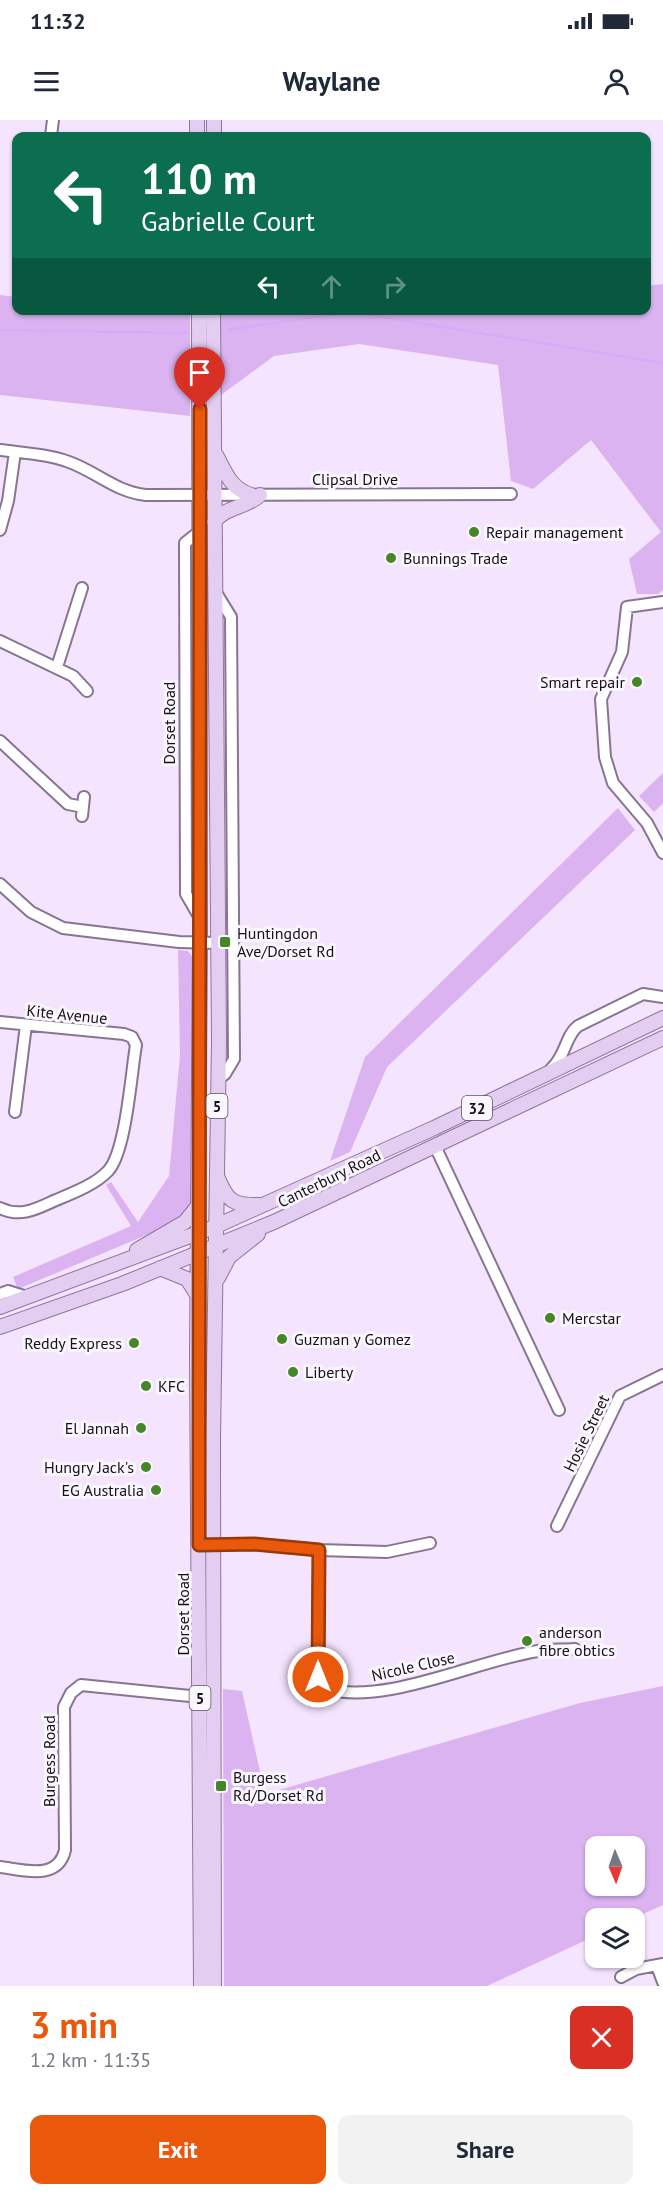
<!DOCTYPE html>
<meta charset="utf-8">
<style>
:root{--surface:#fff;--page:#f2f2f3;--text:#1f2937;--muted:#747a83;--accent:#ea580c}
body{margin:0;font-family:"PT Sans",sans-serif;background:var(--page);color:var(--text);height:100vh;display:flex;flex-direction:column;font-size:22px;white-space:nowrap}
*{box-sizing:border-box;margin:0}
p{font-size:20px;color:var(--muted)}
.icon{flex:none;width:33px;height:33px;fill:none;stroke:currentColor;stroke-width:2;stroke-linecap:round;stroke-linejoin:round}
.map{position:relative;height:1866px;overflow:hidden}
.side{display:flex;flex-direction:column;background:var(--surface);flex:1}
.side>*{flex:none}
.guide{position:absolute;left:12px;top:12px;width:639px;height:183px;border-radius:12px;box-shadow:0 2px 4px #0004;background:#0b6e4f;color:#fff;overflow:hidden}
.needle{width:39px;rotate:178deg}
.fabs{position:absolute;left:585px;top:1716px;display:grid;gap:12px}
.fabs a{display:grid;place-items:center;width:60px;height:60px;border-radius:12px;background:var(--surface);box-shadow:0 2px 4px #0004;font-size:30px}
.pin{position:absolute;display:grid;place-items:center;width:51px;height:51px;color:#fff;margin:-62px -26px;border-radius:50% 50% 50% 0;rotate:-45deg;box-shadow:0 0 6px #0007}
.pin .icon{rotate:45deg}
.me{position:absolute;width:66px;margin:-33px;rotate:0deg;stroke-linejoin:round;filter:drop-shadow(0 0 4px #0008)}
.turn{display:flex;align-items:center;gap:21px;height:126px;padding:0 30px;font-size:27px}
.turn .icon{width:78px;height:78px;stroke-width:2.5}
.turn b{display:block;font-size:42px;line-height:51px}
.lanes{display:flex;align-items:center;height:57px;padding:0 30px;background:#0003;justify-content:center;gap:30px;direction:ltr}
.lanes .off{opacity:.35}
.round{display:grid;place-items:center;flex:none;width:63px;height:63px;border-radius:12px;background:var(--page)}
.summary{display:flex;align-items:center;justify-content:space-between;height:102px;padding:0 30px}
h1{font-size:36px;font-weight:700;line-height:45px;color:var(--accent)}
.action{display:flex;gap:12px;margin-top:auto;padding:12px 30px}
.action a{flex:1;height:69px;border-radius:12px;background:var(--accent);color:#fff;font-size:24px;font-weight:700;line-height:69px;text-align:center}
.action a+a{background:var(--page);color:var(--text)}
.status{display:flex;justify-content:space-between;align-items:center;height:42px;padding:0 30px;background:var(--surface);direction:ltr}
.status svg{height:16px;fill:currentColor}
header{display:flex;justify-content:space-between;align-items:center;height:78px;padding:0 30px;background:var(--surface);font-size:27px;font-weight:700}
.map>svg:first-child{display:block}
.green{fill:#dab3f0;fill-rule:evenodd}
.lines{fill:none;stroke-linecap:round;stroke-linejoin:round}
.stream{stroke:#dba7f8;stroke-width:2}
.minor-casing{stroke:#877592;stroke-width:14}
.major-casing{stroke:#90759f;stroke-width:16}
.minor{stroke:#fff;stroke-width:10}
.major{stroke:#e3cdf1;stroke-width:14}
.route-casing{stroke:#983908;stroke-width:15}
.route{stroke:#ea580c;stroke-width:10}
.poi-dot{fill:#468626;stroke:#faf6fd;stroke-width:2}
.labels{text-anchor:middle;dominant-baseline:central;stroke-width:6;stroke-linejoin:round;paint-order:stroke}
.shield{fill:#faf6fd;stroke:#5b555e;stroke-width:1.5}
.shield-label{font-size:15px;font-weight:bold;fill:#17101a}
.street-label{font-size:16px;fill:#17101a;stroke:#faf6fd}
.poi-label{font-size:16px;fill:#17101a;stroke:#faf6fd;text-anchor:start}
</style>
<div class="status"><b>11:32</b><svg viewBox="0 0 49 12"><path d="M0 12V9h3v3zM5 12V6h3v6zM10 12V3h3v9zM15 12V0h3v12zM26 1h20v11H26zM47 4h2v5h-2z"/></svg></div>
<header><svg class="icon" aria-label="menu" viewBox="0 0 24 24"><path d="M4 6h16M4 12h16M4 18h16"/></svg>Waylane<svg class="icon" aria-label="person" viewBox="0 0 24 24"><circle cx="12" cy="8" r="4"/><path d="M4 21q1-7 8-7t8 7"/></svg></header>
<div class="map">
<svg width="663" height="1866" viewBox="0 0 663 1866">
<rect width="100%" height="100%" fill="#f4e4fe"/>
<path class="green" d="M663,164V470L658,474H637L629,439L661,412L591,320L533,369L511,361L498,245L359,224L274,236L221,275L216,191L646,190L647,166Z
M0,175L16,177V190L190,191V296L0,275Z
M663,653V683L654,692L639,676Z
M618,688L635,710L387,947L350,1032L330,1041L365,937Z
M178,830L188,831L193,838L190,1091L175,1103L18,1169L13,1157L131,1106L106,1065L111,1062L138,1102L169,1056L180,935Z
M663,1566V1785L634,1798H596L595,1816L487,1866H224L223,1569L242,1571L265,1674L580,1583ZM596,1726H634V1766H596Z"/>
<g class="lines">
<path class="stream" d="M0,210L187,213
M227,210L352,192L663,243"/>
<g class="minor-casing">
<path id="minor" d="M51,16L53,0
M0,330C23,333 48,334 69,342C97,352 116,372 146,375L511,374
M0,410L8,381L15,332
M215,471L231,497L234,939L225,954L218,959
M663,482L627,487L622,532L601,579L605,637L613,663L647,703L663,733
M0,521L73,556L87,571
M57,547L82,468
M0,621L68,684L83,687
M82,696L84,677
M0,764L31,792L63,808L179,822L217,823
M200,798L186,774L185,423L200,411
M0,902L124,914L132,917L136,925C131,954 126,1032 108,1051C96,1064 73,1073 56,1080C36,1089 21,1098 0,1088
M551,949C566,936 565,916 578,906L643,874L663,877
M15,992L26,905
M435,1026L559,1290
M0,1174L8,1171L27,1177
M557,1406L620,1276L663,1255
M199,1425L254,1424L319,1430L387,1432L430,1423
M319,1430L318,1557L325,1569C389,1585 474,1541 538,1531C550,1529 563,1530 575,1529
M0,1747C24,1750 58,1761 65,1730L64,1587L71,1573L81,1565L200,1577
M657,1846L663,1862
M621,1857L636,1849L663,1844"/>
</g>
<g class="major-casing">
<path id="major" d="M197,0V16
M214,16V0
M199,190L200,823L197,1234L201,1866
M213,190L219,920L213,1319L214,1866
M216,335C226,353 230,368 251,375
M214,402C226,386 246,388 260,375
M217,1056C227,1081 233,1086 260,1085
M137,1130L185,1102L197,1087
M160,1148L187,1159L198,1176
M218,1158L229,1137L258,1114
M0,1187L214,1107L434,1008L663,898
M0,1207L122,1164L274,1102L663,918"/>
</g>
<use href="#minor" class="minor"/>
<use href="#major" class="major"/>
</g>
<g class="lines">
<g class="route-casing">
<path id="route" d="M200,289L199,1425L254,1424L319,1430L318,1557"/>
</g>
<use href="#route" class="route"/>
</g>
<g class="poi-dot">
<circle cx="474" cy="412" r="6"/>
<circle cx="391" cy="438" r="6"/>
<circle cx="637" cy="562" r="6"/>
<rect x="219" y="816" width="12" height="12" rx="3"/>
<circle cx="550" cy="1198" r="6"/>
<circle cx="282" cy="1219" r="6"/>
<circle cx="134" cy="1223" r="6"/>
<circle cx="293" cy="1252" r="6"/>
<circle cx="146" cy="1266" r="6"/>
<circle cx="141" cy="1308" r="6"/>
<circle cx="146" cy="1347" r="6"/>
<circle cx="156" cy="1370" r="6"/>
<circle cx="527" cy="1521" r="6"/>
<rect x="215" y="1660" width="12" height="12" rx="3"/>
</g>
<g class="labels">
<g class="shield">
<rect x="206.5" y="974" width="21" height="24" rx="4.5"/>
<rect x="462" y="976" width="30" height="24" rx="4.5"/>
<rect x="189.5" y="1566" width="21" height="24" rx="4.5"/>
</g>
<g class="shield-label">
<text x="217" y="986">5</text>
<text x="477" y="988">32</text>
<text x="200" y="1578">5</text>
</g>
<g class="street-label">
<text x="355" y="359">Clipsal Drive</text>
<text transform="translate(169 603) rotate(-90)">Dorset Road</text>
<text transform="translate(67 894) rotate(6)">Kite Avenue</text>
<text transform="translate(329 1058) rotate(-26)">Canterbury Road</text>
<text transform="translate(586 1313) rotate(-64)">Hosie Street</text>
<text transform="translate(183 1494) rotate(-90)">Dorset Road</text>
<text transform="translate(413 1546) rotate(-13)">Nicole Close</text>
<text transform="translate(49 1641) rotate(-90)">Burgess Road</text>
</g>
<g class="poi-label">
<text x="486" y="412">Repair management</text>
<text x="403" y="438">Bunnings Trade</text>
<text x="625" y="562" text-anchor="end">Smart repair</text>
<text x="237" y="813">Huntingdon<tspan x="237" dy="18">Ave/Dorset Rd</tspan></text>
<text x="562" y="1198">Mercstar</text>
<text x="294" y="1219">Guzman y Gomez</text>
<text x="122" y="1223" text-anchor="end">Reddy Express</text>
<text x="305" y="1252">Liberty</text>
<text x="158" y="1266">KFC</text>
<text x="129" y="1308" text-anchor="end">El Jannah</text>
<text x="134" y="1347" text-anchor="end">Hungry Jack's</text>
<text x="144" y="1370" text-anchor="end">EG Australia</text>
<text x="539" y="1512">anderson<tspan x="539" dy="18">fibre obtics</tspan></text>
<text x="233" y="1657">Burgess<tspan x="233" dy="18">Rd/Dorset Rd</tspan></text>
</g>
</g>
</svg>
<div class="fabs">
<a><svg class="needle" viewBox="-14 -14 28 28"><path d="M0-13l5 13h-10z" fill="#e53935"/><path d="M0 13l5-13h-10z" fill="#747a83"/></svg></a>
<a><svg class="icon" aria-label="layers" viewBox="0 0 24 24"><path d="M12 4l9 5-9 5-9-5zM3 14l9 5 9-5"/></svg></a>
</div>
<div class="pin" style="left:200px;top:289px;background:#d93025"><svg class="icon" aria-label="arrive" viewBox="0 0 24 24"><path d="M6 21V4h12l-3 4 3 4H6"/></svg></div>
<svg class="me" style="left:318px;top:1557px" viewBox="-20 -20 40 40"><circle r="17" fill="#ea580c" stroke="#fff" stroke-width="3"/><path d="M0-11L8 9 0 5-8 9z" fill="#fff"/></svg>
<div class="guide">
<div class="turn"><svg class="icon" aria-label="left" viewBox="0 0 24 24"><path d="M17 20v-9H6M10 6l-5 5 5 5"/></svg><div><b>110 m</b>Gabrielle Court</div></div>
<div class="lanes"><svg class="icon" aria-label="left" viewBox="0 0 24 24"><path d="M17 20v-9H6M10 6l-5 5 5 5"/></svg><svg class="icon off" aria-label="ahead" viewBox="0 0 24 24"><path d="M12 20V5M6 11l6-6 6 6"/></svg><svg class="icon off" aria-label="right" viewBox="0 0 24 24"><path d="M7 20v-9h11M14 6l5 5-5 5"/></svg></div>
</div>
</div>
<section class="side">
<div class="summary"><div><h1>3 min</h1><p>1.2 km · 11:35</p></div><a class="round" style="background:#d93025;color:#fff"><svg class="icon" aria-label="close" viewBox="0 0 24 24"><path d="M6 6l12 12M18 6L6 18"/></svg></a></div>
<div class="action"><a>Exit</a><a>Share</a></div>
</section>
